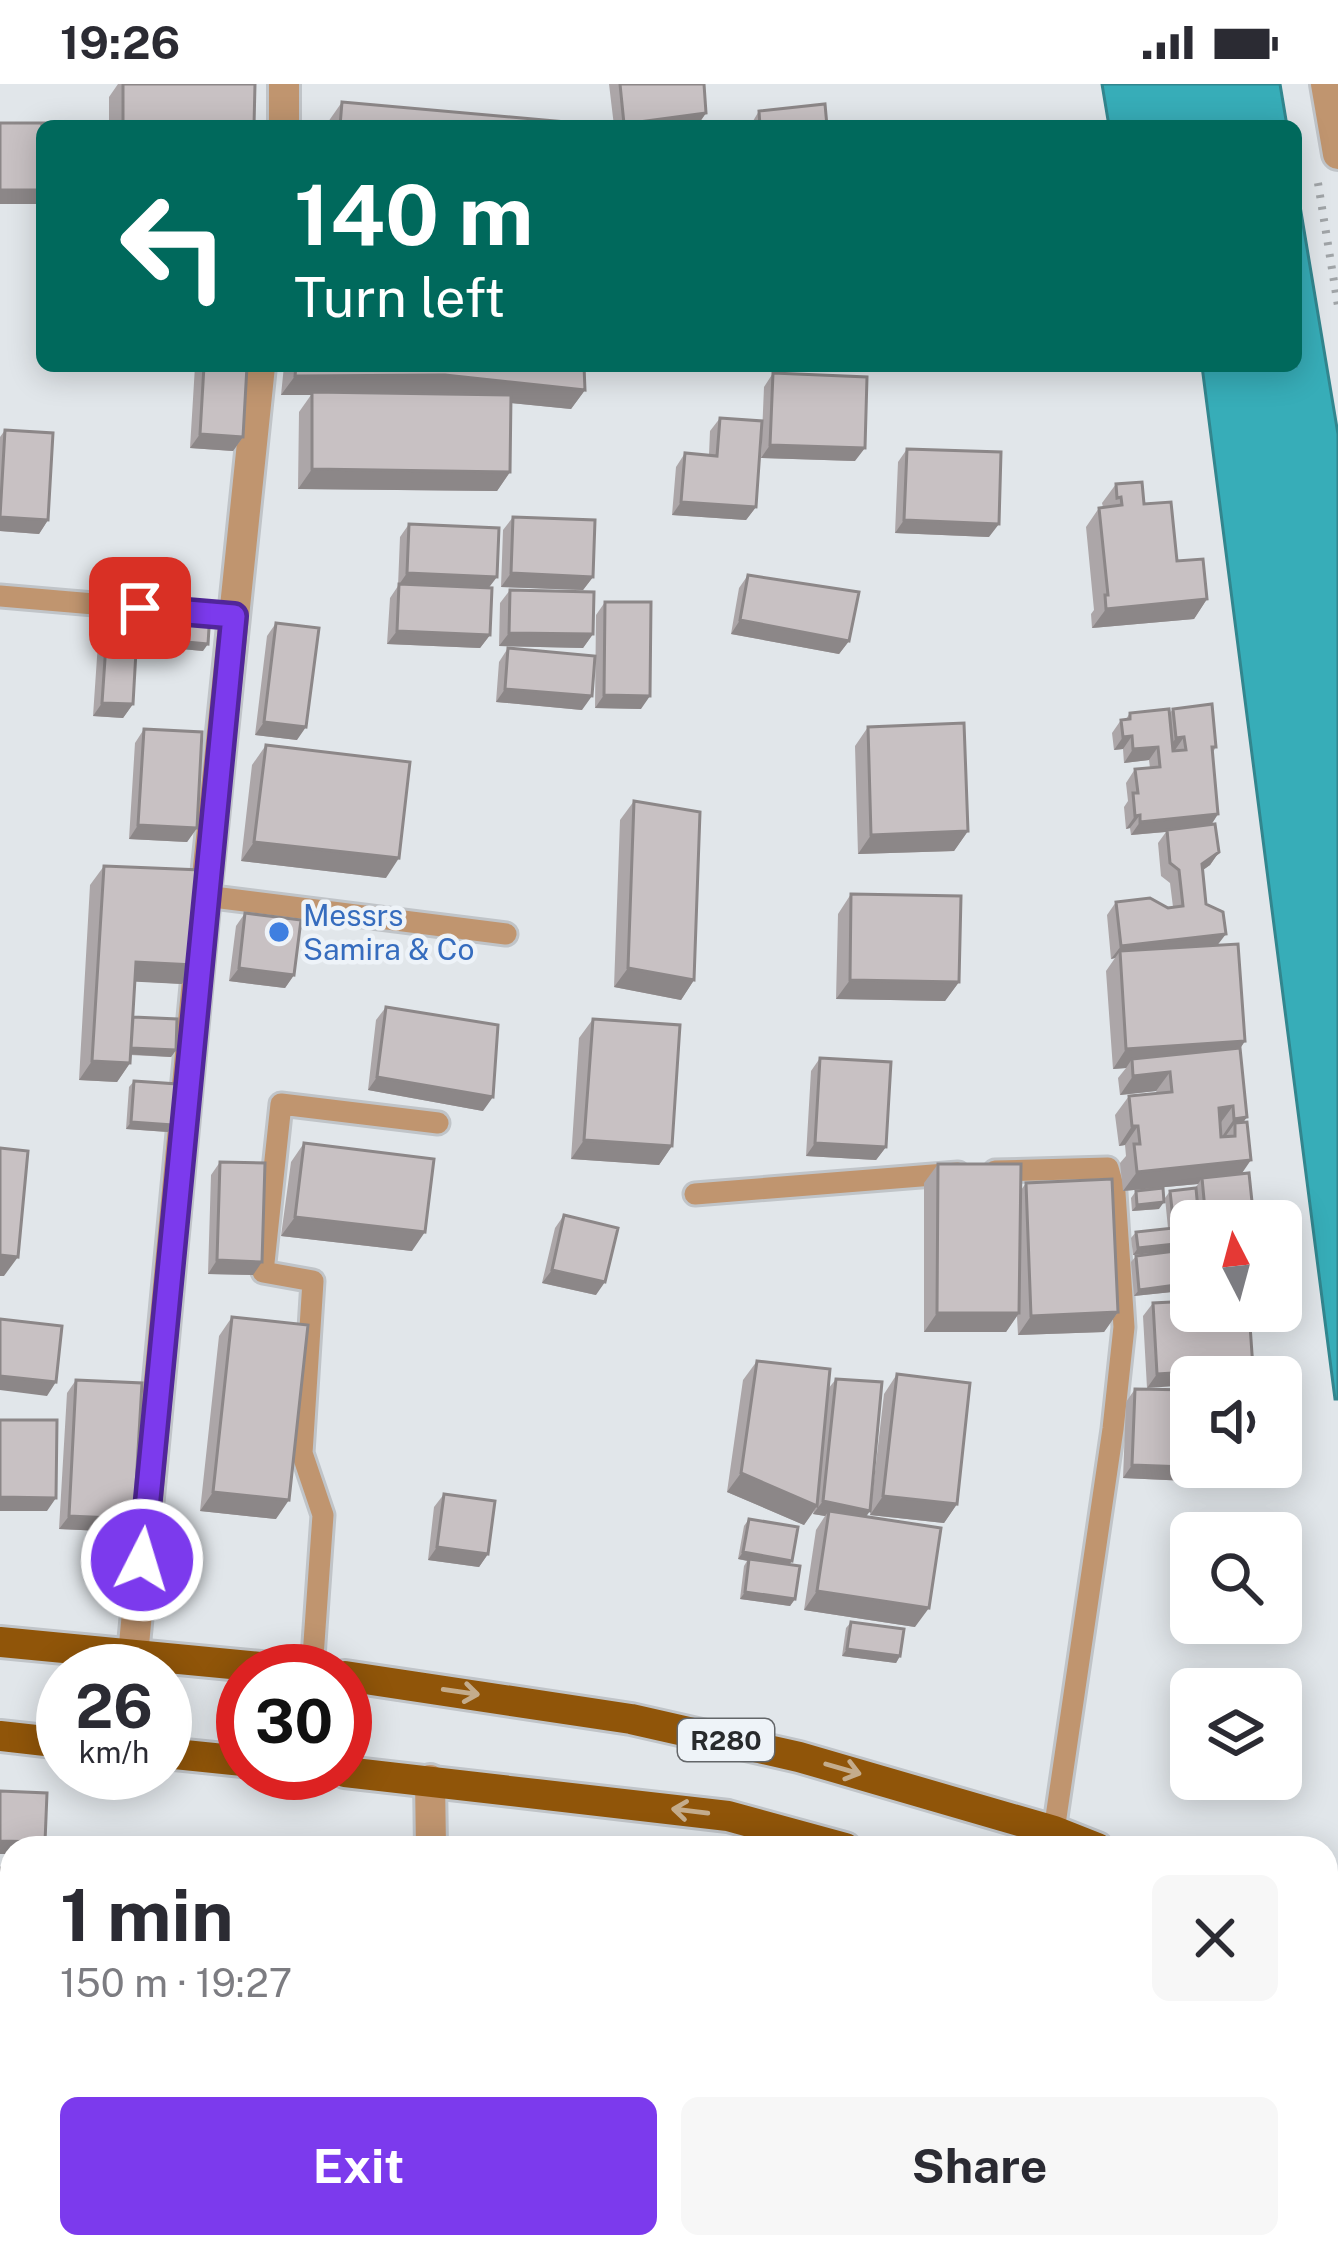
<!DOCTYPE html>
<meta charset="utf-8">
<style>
:root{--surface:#fff;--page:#f7f7f7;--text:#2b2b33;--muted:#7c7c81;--accent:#7c3aed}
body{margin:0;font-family:"Public Sans",sans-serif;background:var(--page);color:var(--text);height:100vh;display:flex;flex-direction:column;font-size:45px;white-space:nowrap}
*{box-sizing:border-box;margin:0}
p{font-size:39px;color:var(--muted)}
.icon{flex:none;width:66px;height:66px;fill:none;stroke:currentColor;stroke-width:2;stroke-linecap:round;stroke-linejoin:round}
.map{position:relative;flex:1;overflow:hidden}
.drawer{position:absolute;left:0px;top:1752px;width:1338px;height:423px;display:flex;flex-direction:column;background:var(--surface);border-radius:36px 36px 0 0;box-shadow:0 6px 30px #0003}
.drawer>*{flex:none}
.guide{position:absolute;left:36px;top:36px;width:1266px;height:252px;border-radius:18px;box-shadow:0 6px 30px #0003;background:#00695c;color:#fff;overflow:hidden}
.needle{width:78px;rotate:354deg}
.controls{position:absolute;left:1170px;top:1116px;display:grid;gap:24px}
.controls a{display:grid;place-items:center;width:132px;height:132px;border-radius:18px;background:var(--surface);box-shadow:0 6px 30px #0003;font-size:60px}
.speed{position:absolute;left:36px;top:1560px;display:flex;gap:24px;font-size:60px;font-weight:700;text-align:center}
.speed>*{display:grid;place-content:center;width:156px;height:156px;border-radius:50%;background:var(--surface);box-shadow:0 6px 30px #0003;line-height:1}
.speed small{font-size:30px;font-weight:400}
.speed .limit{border:18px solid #d22;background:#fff;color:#111}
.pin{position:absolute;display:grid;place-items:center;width:102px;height:102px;color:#fff;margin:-51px;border-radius:24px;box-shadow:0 6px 18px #0006}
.me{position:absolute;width:132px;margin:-66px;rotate:5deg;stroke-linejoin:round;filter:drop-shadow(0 0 9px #0008)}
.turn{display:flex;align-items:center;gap:42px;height:252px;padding:0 60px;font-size:54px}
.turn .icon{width:156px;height:156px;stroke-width:2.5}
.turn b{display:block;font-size:84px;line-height:102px}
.round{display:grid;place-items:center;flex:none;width:126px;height:126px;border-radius:18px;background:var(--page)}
.summary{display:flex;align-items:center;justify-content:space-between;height:204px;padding:0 60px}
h1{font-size:72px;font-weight:700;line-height:90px}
.action{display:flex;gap:24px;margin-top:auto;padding:24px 60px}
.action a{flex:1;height:138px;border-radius:18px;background:var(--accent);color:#fff;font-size:48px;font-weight:700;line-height:138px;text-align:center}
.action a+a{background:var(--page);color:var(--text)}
.status{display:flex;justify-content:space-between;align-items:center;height:84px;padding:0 60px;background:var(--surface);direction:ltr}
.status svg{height:33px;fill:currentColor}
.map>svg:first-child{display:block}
.water{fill:#37adb8;stroke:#32868e;stroke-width:3}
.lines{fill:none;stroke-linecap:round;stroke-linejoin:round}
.service-casing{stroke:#c0c4c8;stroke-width:27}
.minor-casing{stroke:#c0c4c8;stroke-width:36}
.tertiary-casing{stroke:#c0c4c8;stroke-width:36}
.primary-casing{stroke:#c0c4c8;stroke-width:36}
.path{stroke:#a0a4a7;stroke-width:8;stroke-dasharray:3 9;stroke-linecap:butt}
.service{stroke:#c0956f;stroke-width:21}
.minor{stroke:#c0956f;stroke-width:30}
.tertiary{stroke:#c0956f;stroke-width:30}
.primary{stroke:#905509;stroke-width:30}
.wall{fill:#aca6a8}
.shaded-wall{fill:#8c8788}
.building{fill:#c8c1c3;stroke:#8c8788;stroke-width:3}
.oneway{stroke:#c4ac8c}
.route-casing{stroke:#51269a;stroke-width:30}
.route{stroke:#7c3aed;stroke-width:21}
.shop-dot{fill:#3f7fe0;stroke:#eef3f8;stroke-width:4.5}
.labels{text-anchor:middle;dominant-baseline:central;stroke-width:9;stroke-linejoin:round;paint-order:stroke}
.shield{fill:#eef3f8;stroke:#636669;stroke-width:3}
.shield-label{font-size:27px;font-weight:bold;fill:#282a2c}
.shop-label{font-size:30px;fill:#366cbe;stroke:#eef3f8;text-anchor:start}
</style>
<div class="status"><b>19:26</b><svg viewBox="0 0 49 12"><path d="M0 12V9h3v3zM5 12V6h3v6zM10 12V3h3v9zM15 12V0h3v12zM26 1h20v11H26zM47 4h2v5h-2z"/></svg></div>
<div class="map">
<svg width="1338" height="2173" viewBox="0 0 1338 2173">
<rect width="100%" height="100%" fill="#e1e6ea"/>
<path class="water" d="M1102,0H1280L1287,42H1109Z
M1296,98L1338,350V1315H1335L1202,282H1296Z"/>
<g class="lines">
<g class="service-casing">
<path id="service" d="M0,512L234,532
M205,812L506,850
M995,1087L1108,1084L1115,1109L1124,1243L1113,1345L1054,1747
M695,1110L958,1089
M312,1587L323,1431L302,1369L313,1197L263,1188L281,1020L438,1039"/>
</g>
<g class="minor-casing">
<path id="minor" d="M284,0V42
M133,1571L205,812L260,282
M430,1696L431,1764
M434,2163V2173
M973,2173L974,2163"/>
</g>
<g class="tertiary-casing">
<path id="tertiary" d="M1326,0L1338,70"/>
</g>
<g class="primary-casing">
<path id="primary" d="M0,1558L303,1587
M345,1592L631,1635L799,1673L1054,1747L1097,1764
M0,1652L63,1659
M165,1669L243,1677
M345,1688L728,1732L845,1764
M1326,1864L1338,1869
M1326,1941L1338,1946"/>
</g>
<path class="path" d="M1318,99L1338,222"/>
<use href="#service" class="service"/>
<use href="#minor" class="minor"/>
<use href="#tertiary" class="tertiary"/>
<use href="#primary" class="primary"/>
</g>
<path class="wall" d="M118,0H255L254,42H109V13Z
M609,0H704L706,29L697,42H614Z
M342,18L611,42H328V38Z
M759,27L827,42H750Z
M195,282H247L243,353L233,367L190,364Z
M284,282H584L585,306L571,325L511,319L510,388L497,407L298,405L299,328L311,311H281Z
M773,289L855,377L761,374L764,303Z
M720,334L756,423L746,436L672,431L676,383L685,369L709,371L710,347Z
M5,346L48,436L39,450L0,447V353Z
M907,365L989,453L895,449L898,378Z
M1116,400L1144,420L1177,477L1207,515L1194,535L1092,544L1091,530L1094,526L1086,443L1099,424L1103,423L1102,419Z
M513,433L593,493L583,506L501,503L503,446Z
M409,440L489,504L490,551L480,564L387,560L390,514L398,502L400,453Z
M748,491L849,557L839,570L731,550L739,504Z
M510,506L593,550L583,564L499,562L500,519Z
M605,518L641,625L595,624L596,531Z
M146,522L203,567L138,561L141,529Z
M108,531L133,620L123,634L93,632L99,544Z
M276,539L297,656L255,651L267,552Z
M508,564L582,626L496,618L499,578Z
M1173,625L1216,663L1213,668L1218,730L1211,741L1219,768L1210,781L1203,786L1206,820L1245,957L1240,964L1247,1033L1243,1038L1242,1090L1254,1137H1191L1171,1167L1133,1171L1131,1154L1136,1148L1168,1144L1165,1114L1170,1107L1195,1104L1198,1100L1123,1107L1120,1079L1126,1072L1125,1061L1119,1062L1115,1031L1129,1012L1157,1009L1156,1007L1120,1011L1118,994L1126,984L1113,985L1106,887L1115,874L1111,875L1107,831L1116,818L1173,823L1170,799L1161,792L1158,759L1166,748L1131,751L1130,744L1126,745L1124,723L1128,717L1126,699L1135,685L1150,684L1149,676L1124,679L1123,665L1114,666L1112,649L1121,636L1126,635L1130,629L1169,630Z
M868,643L968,747L954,767L858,770L855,662Z
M144,645L197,744L187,758L129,755L135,659Z
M266,661L386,794L241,777L252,681Z
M634,717L694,896L681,916L614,903L620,736Z
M104,782L195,881L182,900L135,897L133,933L176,966L171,973L130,971V979L117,998L79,996L90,801Z
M851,810L959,898L945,917L836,915L838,830Z
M245,829L294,891L285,904L229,897L236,842Z
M386,923L483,1027L368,1006L376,936Z
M593,935L672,1062L659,1081L571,1075L579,954Z
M820,974L886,1063L876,1076L806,1072L811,987Z
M134,997L173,1041L168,1048L126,1045L129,1003Z
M304,1059L412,1167L281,1152L291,1078Z
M220,1078L253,1191L208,1190L211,1091Z
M938,1080L1021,1106L1026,1099L1118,1228L1104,1248L1018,1251L1017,1232L1006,1248H924V1099Z
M1136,1107L1159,1125L1132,1127L1131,1114Z
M564,1131L596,1211L542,1199L555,1144Z
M1191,1165V1206L1134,1212L1131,1178L1136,1172Z
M1153,1219L1249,1227L1147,1304L1143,1232Z
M232,1233L276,1435L200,1427L219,1252Z
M757,1277L828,1305L836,1295L866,1433L915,1543L804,1526L816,1446L825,1432L813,1430L814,1427L804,1441L727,1408L743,1296Z
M897,1290L957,1420L944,1439L870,1431L884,1310Z
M76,1296L134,1435L124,1448L59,1445L67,1309Z
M1135,1305L1240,1385L1231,1399L1123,1394L1126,1318Z
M444,1410L488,1470L479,1483L428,1476L434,1423Z
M749,1435L795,1515L790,1522L740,1515L744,1482L747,1477L738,1475L744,1442Z
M851,1538L900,1572L896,1579L842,1572L846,1544Z
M1338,2013V2173H1335L1326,2030Z
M179,2163H399V2173H179Z
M891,2163H948L947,2173H890Z"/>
<path class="shaded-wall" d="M706,29L697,42H622L624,40Z
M0,106H42V120H0Z
M445,291L585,306L571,325L431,311H281L295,292Z
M200,350L243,353L233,367L190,364Z
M770,361L865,364L855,377L761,374Z
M312,385L510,388L497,407L298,405Z
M681,418L756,423L746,436L672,431Z
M0,433L48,436L39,450L0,447Z
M904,436L999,440L989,453L895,449Z
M407,489L497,493L487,506L398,502Z
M511,489L593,493L583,506L501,503Z
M1207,515L1194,535L1092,544L1106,525Z
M740,536L849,557L839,570L731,550Z
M397,547L490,551L480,564L387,560Z
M509,549L593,550L583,564L499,562Z
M143,554L208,560L203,567L138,561Z
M505,605L592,612L582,626L496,618Z
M604,611L650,612L641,625L595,624Z
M102,619L133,620L123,634L93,632Z
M264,638L306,643L297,656L255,651Z
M1132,652L1123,665L1114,666L1123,653Z
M1184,653L1175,666L1166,667L1176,654Z
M1158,663L1149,676L1124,679L1133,665Z
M1218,730L1209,744L1131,751L1140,738Z
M1140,731L1130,744L1126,745L1135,732Z
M138,741L197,744L187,758L129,755Z
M968,747L954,767L858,770L871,751Z
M254,758L399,774L386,794L241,777Z
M1219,768L1210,781L1193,793L1202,780Z
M1226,850L1216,863L1120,867L1115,874L1111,875L1121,862Z
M136,878L195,881L182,900L122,897Z
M239,884L294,891L285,904L229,897Z
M628,884L694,896L681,916L614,903Z
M850,896L959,898L945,917L836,915Z
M1245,957L1232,977L1132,975L1126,984L1113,985L1126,965Z
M129,964L176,966L171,973L124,970Z
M92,977L130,979L117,998L79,996Z
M1170,988L1156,1007L1120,1011L1133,992Z
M377,993L493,1013L483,1027L368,1006Z
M1233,1022L1219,1041V1024Z
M1247,1033L1235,1050V1039L1225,1053L1221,1054L1234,1035Z
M131,1038L173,1041L168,1048L126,1045Z
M1132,1042H1138L1125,1061L1119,1062Z
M584,1056L672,1062L659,1081L571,1075Z
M815,1059L886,1063L876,1076L806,1072Z
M1251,1076L1238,1095L1202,1094L1198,1100L1123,1107L1137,1088Z
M1164,1118L1159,1125L1132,1127L1137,1121Z
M295,1133L425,1148L412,1167L281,1152Z
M1191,1155V1161L1173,1163L1171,1167L1133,1171L1138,1164Z
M0,1171L18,1173L4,1192H0Z
M217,1176L262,1178L253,1191L208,1190Z
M552,1186L605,1198L596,1211L542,1199Z
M1191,1199V1206L1134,1212L1139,1206Z
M1118,1228L1104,1248L1018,1251L1031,1232Z
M937,1229H1019L1006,1248H924Z
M1253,1284L1246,1293H1191V1301L1147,1304L1157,1290Z
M0,1292L56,1298L47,1312L0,1306Z
M1132,1381L1240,1385L1231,1399L1123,1394Z
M741,1389L817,1422L804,1441L727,1408Z
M213,1408L289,1416L276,1435L200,1427Z
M883,1412L957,1420L944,1439L870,1431Z
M0,1413L56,1414L47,1427H0Z
M823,1417L870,1427L861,1440L829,1427L825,1432L813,1430Z
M69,1432L134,1435L124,1448L59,1445Z
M437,1463L488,1470L479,1483L428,1476Z
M743,1468L792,1477L787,1484L738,1475Z
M817,1507L929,1524L915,1543L804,1526Z
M745,1508L795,1515L790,1522L740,1515Z
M847,1565L900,1572L896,1579L842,1572Z
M0,1757L45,1758L40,1764H12V1770H0Z
M0,1863H12V1876H0Z"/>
<path class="building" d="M123,0H255L254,42H123Z
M620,0H704L706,29L624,40Z
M342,18L611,42H340Z
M825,20L827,42H760L759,27Z
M0,39H54L55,42H42V106H0Z
M204,282H247L243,353L200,350Z
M296,282H584L585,306L445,291L295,292Z
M773,289L867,293L865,364L770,361Z
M312,308L511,311L510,388L312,385Z
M720,334L762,337L756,423L681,418L685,369L717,372Z
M5,346L53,349L48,436L0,433Z
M907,365L1001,368L999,440L904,436Z
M1142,398L1144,420L1171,418L1177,477L1203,475L1207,515L1106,525L1105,511H1108L1099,424L1122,421L1121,413L1117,414L1116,400Z
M513,433L595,436L593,493L511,489Z
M409,440L499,444L497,493L407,489Z
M748,491L859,508L849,557L740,536Z
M399,500L492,504L490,551L397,547Z
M510,506L594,508L593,550L509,549Z
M605,518H651L650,612L604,611Z
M146,522L210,528L208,560L143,554Z
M108,531L138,532L133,620L102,619Z
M276,539L319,544L306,643L264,638Z
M508,564L595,572L592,612L505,605Z
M1212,620L1216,663H1212L1218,730L1140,738V731L1135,732L1133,709H1138L1135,685L1160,683L1158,663L1133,665L1132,652L1123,653L1121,636L1130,635V629L1169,625L1173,667L1186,666L1184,653L1176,654L1173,625Z
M964,639L968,747L871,751L868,643Z
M144,645L202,648L197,744L138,741Z
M266,661L410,678L399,774L254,758Z
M634,717L700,728L694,896L628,884Z
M1215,740L1219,768L1202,780L1206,820L1223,828L1226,850L1121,862L1116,818L1150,814L1168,824L1183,822L1179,786L1170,779L1167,746Z
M104,782L201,786L195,881L136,878L130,979L92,977Z
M851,810L961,812L959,898L850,896Z
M245,829L301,836L294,891L239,884Z
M1238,860L1245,957L1126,965L1120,867Z
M386,923L498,941L493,1013L377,993Z
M133,933L177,935L176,966L131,964Z
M593,935L680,941L672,1062L584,1056Z
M1240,964L1247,1033L1234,1035L1233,1022L1219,1024L1221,1053L1235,1052V1039L1247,1038L1251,1076L1137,1088L1134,1060H1140L1138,1042H1132L1129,1012L1172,1008L1170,988L1133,992L1132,975Z
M820,974L891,978L886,1063L815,1059Z
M134,997L177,1000L173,1041L131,1038Z
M304,1059L434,1075L425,1148L295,1133Z
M0,1064L28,1067L18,1173L0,1171Z
M220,1078L265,1079L262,1178L217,1176Z
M938,1080H1021L1019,1229H937Z
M1249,1089L1254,1137H1206L1202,1094Z
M1112,1095L1118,1228L1031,1232L1026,1099Z
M1163,1104L1164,1118L1137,1121L1136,1107Z
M1196,1104L1199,1137H1191V1155L1175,1156V1160L1138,1164L1136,1148L1174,1144L1170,1107Z
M564,1131L618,1144L605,1198L552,1186Z
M1191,1165V1199L1139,1206L1136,1172Z
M1191,1217V1227H1249L1253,1284L1157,1290L1153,1219Z
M232,1233L308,1241L289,1416L213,1408Z
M0,1235L62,1242L56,1298L0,1292Z
M757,1277L830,1285L817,1422L741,1389Z
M897,1290L970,1299L957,1420L883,1412Z
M836,1295L882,1298L870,1427L823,1417Z
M76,1296L142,1299L134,1435L69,1432Z
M1135,1305L1191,1306V1383H1240V1385L1132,1381Z
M0,1336H57L56,1414L0,1413Z
M444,1410L495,1417L488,1470L437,1463Z
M829,1427L941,1444L929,1524L817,1507Z
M749,1435L798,1443L792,1477L743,1468Z
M749,1475L800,1482L795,1515L745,1508Z
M851,1538L904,1545L900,1572L847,1565Z
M0,1707L47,1709L45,1758L0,1757Z
M0,1784H12V1863H0Z
M1332,2159L1333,2173H1224V2168L1285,2163H1326V2160Z
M192,2163H399V2173H192Z
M899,2163H948L947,2173H898Z"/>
<defs><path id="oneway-shaft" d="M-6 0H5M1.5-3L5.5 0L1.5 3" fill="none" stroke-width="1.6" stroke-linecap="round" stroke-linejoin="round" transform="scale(3)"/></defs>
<g class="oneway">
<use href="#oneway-shaft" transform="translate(461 1608) rotate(8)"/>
<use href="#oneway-shaft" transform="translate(843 1685) rotate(16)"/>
<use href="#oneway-shaft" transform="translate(690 1727) rotate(-173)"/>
</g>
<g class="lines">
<g class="route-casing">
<path id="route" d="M140,524L234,532L142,1476"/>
</g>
<use href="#route" class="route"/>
</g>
<circle class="shop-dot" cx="279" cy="848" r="12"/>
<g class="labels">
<rect class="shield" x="678" y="1635" width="96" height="42" rx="9"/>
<g class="shield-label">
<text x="726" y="1656">R280</text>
</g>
<g class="shop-label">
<text x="303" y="831">Messrs<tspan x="303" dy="34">Samira &amp; Co</tspan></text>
</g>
</g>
</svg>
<div class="controls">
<a><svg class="needle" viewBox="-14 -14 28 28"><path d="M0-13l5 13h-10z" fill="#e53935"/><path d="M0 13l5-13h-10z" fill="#7c7c81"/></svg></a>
<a><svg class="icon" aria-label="sound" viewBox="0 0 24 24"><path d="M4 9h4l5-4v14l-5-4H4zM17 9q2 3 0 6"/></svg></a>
<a><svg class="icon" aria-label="search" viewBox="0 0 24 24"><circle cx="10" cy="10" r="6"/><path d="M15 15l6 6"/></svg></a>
<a><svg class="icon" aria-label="layers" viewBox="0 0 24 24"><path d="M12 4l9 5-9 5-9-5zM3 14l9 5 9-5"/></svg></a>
</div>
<div class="speed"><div>26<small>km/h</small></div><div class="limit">30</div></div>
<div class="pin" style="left:140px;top:524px;background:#d93025"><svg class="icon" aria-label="arrive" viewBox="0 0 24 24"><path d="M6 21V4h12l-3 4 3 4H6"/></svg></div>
<svg class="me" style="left:142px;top:1476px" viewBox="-20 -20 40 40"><circle r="17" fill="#7c3aed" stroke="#fff" stroke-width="3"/><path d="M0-11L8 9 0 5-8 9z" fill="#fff"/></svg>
<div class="guide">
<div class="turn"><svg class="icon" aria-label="left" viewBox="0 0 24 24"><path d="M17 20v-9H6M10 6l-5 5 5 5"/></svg><div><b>140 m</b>Turn left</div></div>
</div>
<section class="drawer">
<div class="summary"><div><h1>1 min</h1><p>150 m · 19:27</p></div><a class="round"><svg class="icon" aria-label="close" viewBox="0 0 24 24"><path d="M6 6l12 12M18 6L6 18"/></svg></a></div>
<div class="action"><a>Exit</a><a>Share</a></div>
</section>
</div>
